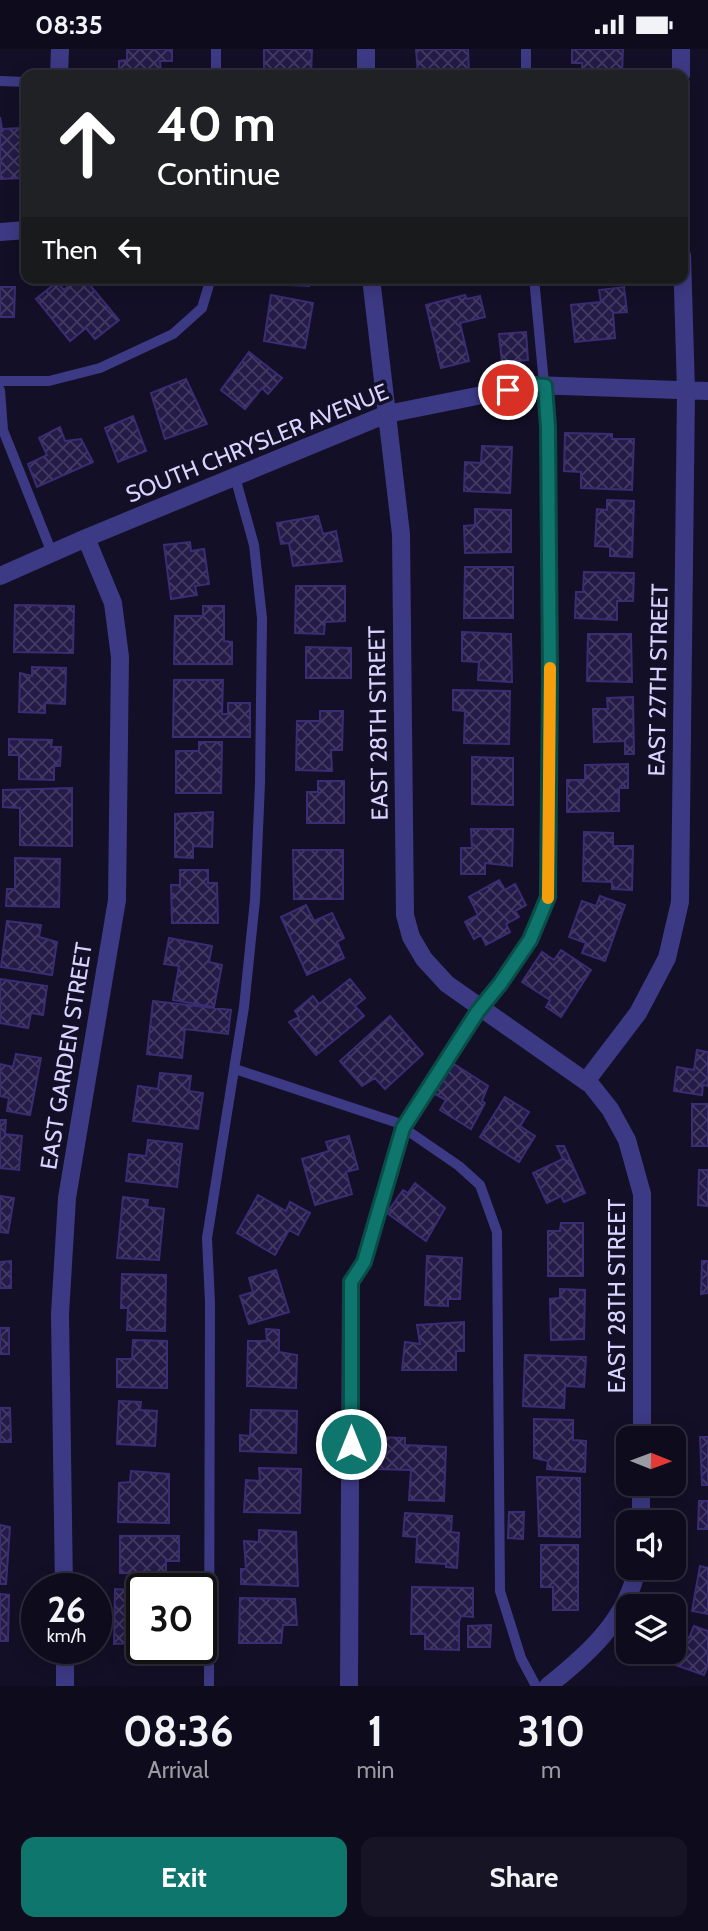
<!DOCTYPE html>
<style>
:root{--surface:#0e0b1c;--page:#171425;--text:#f1f3f6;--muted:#9b9ba3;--line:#2e2b3b;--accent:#0f766e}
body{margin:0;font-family:Cabin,sans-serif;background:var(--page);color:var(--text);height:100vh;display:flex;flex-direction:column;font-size:26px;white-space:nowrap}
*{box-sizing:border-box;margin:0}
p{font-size:23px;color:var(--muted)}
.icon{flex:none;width:38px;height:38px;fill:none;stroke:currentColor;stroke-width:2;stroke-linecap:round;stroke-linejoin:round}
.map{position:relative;height:1637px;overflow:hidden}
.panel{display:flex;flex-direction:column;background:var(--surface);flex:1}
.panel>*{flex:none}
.guide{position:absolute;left:21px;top:21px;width:667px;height:214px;border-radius:14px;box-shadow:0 4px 18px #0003,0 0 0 2px var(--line);background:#202124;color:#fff;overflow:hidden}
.needle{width:46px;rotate:91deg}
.controls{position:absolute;left:616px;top:1377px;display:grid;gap:14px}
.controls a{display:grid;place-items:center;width:70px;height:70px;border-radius:14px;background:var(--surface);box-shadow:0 4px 18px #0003,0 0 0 2px var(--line);font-size:35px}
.speed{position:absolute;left:21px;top:1524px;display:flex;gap:14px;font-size:35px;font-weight:700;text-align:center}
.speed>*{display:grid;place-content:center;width:91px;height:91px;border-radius:50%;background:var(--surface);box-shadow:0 4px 18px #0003,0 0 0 2px var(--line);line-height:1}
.speed small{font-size:18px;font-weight:400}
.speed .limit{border:4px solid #111;border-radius:10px;background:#fff;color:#111}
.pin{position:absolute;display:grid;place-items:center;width:60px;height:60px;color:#fff;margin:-30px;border:4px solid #fff;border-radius:50%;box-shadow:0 2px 7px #0007}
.me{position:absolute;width:77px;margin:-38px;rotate:0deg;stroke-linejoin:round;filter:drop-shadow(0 0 5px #0008)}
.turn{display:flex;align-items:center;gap:24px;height:147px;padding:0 21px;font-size:32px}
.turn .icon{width:91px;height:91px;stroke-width:2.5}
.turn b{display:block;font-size:49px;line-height:60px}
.then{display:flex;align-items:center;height:66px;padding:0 21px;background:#0003;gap:14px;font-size:26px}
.eta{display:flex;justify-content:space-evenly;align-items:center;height:119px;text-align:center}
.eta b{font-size:42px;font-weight:700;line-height:49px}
.action{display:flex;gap:14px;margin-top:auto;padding:14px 21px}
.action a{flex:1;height:80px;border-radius:14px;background:var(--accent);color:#fff;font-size:28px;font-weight:700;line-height:80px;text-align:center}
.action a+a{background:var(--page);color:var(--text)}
.status{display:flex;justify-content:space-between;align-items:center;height:49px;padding:0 35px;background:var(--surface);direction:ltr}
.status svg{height:19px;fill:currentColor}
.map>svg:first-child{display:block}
.building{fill:url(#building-cross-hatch);stroke:#3b2d73;stroke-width:2}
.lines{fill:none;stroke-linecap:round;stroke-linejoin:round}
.service{stroke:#3d3a85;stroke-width:10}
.minor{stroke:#3d3a85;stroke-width:18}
.route-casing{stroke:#0a4d48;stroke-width:18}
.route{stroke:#0f766e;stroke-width:12}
.slow{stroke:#f59e0b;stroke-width:12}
.labels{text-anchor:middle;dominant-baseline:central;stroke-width:7;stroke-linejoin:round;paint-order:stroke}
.street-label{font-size:23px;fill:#d9d4ff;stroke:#130f26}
</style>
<div class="status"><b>08:35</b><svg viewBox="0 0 49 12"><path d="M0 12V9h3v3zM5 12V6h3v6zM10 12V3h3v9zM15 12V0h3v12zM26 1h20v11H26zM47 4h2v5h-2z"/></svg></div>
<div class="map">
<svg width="708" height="1637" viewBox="0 0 708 1637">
<defs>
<pattern id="building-cross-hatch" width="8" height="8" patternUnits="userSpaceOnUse" patternTransform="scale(1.75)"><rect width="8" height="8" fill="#241b47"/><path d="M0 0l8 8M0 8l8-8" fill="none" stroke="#433b63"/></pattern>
</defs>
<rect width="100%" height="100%" fill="#130f26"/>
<path class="building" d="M127,0H172V12H160L161,26H119V12L127,11Z
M264,0H312L311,26H264Z
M416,0H468L469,26H418Z
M572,0H623L622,26H582V14H572Z
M0,68L2,80L21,79L23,129L0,130Z
M77,229H84L119,271L95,290L86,279L70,292L36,250L57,233L64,241Z
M266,229H309V237L267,235Z
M421,229H459V235L421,234Z
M0,238H15L14,268H0Z
M624,238L627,263L613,264L615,289L575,293L571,256L601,253L599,241Z
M271,246L313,254L305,299L264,292Z
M465,246L467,250L480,247L485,268L460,274L469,312L441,319L426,256Z
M526,283L528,311L502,313L499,285Z
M249,303L282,329L268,345L262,339L245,360L221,341Z
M186,330L207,375L165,390L151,344Z
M133,367L146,402L118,413L105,379Z
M60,378L65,392L81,390L93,413L37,438L28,415L47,406L39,389Z
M565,384L612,385V390H634L632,441L581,439V423L564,422Z
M482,397L512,398L510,444L464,442L465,413L481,414Z
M607,451L634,452L632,508L610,507V498L595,497L597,460L607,461Z
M475,460L511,461V503L465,504L464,477L475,476Z
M318,467L323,485L336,482L342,512L293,517L289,494L281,495L277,474Z
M190,493L191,502L204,500L209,535L195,537L197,546L171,550L164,496Z
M465,518H513V569H464Z
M584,523L634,524L633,552H617V571L575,569L576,543H583Z
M296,537H345V572L325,573L324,585L295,584Z
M15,556L74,557L73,604L14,603Z
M203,557H224V592L232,593V615H174L175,567H203Z
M462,583L511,585L512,633L478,631L479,613L462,612Z
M588,585H631L632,633L587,632Z
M306,598L351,599V629H306Z
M32,618L66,619L65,655L45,654V664L19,663L20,624L32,627Z
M174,631H223L222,665H228V654H250V688H173Z
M453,641L510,642L509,695L464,694L465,662L453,661Z
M633,648L634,705H625V692L594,693L593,660H608L607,649Z
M320,662H343L342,701H331L332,722L296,721L297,672H320Z
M9,690L52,691L51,698H61L60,717H54V731L19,730V706H9Z
M199,693H222L221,744H176V702H199Z
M472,708L513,709V756L472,755Z
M628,715V739H619V762L567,763V731H585V716Z
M318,732H344V774H307V743H318Z
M72,739V797L20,796V759L3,758V741Z
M213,763L212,798L193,797V809L175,808V765Z
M471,780H513L512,817L485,814V825H461V799H472Z
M584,783L613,784V797H633L632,841L612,840V833L583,832Z
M293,801H343V850H294Z
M15,809L60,810L59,858L6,857L7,840H15Z
M180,821H208V834H217L218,874H172L171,836H180Z
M499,831L505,841L515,835L526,856L515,862L519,868L506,875L510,883L486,896L481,886L474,890L465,873L478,866L469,848Z
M600,847L625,856L605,912L582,904L586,894L569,888L582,852L596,857Z
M306,856L314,872L332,864L344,889L337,893L344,909L307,926L281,868Z
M7,872L41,876L39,888L57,893L52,926L1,918Z
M169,889L212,897L209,913L222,916L214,958L173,951L179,917L164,915Z
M561,901L591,921L561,968L546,958L550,951L522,933L542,903L554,911Z
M0,930L47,937L43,966L31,964L28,979L0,974Z
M350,930L365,949L355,957L364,967L316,1006L289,973L299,968L295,962L313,947L319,955Z
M153,952L231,961L228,985L185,980L182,1009L147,1005Z
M390,967L423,1005L385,1040L375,1029L362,1037L340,1012Z
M697,1001L708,1003V1037L703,1036L702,1046L674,1042L677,1018L694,1021Z
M16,1005L41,1009L30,1066L7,1062L9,1049L0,1047V1015L13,1018Z
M454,1015L488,1037L482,1052L485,1054L471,1080L440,1061L446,1051L433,1044Z
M160,1024L191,1027L189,1042L203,1044L198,1080L133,1072L138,1037L158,1040Z
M505,1048L529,1063L520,1077L535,1087L519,1113L480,1088Z
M692,1055H708V1097H692Z
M0,1071H6L5,1085L22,1087L19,1121L0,1119Z
M349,1087L358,1120L346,1123L352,1145L315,1156L302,1110L329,1102L326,1093Z
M148,1091L182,1095L177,1138L126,1132L129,1105L146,1107Z
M557,1097H564L585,1144L564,1153L561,1147L547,1154L533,1124L563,1110Z
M699,1121H708V1157L698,1156Z
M415,1134L445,1159L426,1192L387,1164L403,1141L408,1144Z
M258,1146L286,1162L290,1153L310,1164L298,1186L289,1181L275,1206L237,1184Z
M0,1147L14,1149L8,1184L0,1183Z
M123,1148L148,1151L147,1158L164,1160L159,1211L117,1209Z
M561,1174H583V1227H548V1182H560Z
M427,1207L462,1209L460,1250H448V1257L425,1256Z
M11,1212V1239H0V1213Z
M702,1212H708V1244L701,1245Z
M276,1221L289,1263L249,1275L240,1247L253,1243L249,1229Z
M122,1225L166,1226L165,1282L127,1281L128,1259H121Z
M560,1240L585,1241L584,1290L551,1291L550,1250L560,1249Z
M464,1273V1302H456V1321H402L405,1293L420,1295L417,1276Z
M0,1279H9V1305H0Z
M266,1280L279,1281V1303L297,1306L296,1339L247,1337L248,1292H267Z
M133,1291L167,1292V1339L117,1338V1310H132Z
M525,1306L586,1308L584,1338L565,1337L564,1359L523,1357Z
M119,1352L141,1353L140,1361L157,1362L155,1397L117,1395Z
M0,1359H10L11,1393H0Z
M251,1361L297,1362L296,1404L240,1402V1386L250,1387Z
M534,1370L573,1371V1391L586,1392L585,1423L547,1420L548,1412L534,1409Z
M377,1388L405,1389V1396L446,1398L444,1452L409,1451L411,1421L375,1420Z
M700,1388H708V1436H702Z
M259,1419L301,1420L300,1464L244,1463L246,1431L260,1432Z
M131,1422L169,1425V1474L118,1473L119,1434L130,1433Z
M537,1428L580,1429V1488L539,1487Z
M699,1452H708V1480H698Z
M509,1463H524L523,1490L508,1489Z
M405,1464L452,1467L451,1483L459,1484L457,1519L446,1518V1515L416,1513L417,1488L403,1487Z
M0,1476L10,1478L6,1535H0Z
M259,1481L296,1483L298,1537L241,1535V1520H246L244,1492L259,1493Z
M120,1487H179V1512H166V1525L120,1524Z
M541,1496H578V1561H553V1538H541Z
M700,1517L708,1519V1565L692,1562Z
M412,1538L473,1539V1568L461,1567L459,1573V1601L425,1600V1585H411Z
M115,1540L142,1542V1594L114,1595Z
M0,1545L9,1546L8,1592H0Z
M240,1549L295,1550L297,1576H283L281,1594H239Z
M491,1576L490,1598H468V1577Z
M694,1577L708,1582V1616L704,1626L658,1610L661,1603H674V1584L689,1589Z"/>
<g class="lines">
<path class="service" d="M216,0V26
M526,26V0
M0,32L26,33
M0,332H49L100,319L173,285L202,259L211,229
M0,341L3,381L52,504
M235,1020L395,1073L459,1117L480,1136L497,1183L500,1542L521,1609L536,1637
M351,1233L364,1213L403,1079L478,962L500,935L530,891L548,848L550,398L534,229
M209,1637L210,1254L207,1189L244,958L255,851L260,734L262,569L254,496L235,428"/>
<path class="minor" d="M366,0V26
M59,26L60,0
M681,26V0
M0,183L26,181
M371,229L401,485L405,866L411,888L424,910L447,935L588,1034
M0,527L86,489L387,365L532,336L708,342
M642,1390V1145L627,1091L610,1060L587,1031L638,964L667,909L680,853L686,342L682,206
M641,1474V1435
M64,1540L60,1265L67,1149L117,851L120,608L113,554L86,489
M65,1600V1637
M349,1637L351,1233
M548,1637C587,1606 627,1571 637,1519"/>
</g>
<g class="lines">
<g class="route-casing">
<path id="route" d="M351,1395V1233L364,1213L403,1079L478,962L500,935L530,891L548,848L550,631L548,378L545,337L532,336L508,341"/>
</g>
<use href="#route" class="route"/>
<path class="slow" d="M548,849L550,619"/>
</g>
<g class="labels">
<g class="street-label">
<text transform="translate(257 394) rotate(-22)">SOUTH CHRYSLER AVENUE</text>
<text transform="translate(658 631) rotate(-89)">EAST 27TH STREET</text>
<text transform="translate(378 674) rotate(-91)">EAST 28TH STREET</text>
<text transform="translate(66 1007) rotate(-81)">EAST GARDEN STREET</text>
<text transform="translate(617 1247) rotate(-90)">EAST 28TH STREET</text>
</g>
</g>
</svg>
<div class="controls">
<a><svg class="needle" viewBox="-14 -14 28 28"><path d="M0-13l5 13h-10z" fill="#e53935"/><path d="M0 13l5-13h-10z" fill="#9b9ba3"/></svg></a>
<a><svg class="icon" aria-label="sound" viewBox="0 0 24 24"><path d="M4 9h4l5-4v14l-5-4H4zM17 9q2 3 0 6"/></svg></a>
<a><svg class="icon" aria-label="layers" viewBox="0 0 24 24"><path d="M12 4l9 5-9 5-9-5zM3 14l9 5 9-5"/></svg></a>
</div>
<div class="speed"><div>26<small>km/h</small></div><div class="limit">30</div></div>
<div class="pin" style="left:508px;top:341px;background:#d93025"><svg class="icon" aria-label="arrive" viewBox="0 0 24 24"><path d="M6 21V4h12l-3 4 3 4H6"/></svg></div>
<svg class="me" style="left:351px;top:1395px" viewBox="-20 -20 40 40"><circle r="17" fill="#0f766e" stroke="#fff" stroke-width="3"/><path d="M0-11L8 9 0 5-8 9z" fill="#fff"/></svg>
<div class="guide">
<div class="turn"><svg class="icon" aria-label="ahead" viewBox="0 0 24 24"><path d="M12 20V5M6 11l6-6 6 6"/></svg><div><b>40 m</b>Continue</div></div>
<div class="then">Then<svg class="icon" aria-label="left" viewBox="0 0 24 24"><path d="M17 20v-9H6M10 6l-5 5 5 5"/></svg></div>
</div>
</div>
<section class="panel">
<div class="eta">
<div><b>08:36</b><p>Arrival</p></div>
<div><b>1</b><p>min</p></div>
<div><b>310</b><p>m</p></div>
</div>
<div class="action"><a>Exit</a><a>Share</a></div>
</section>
